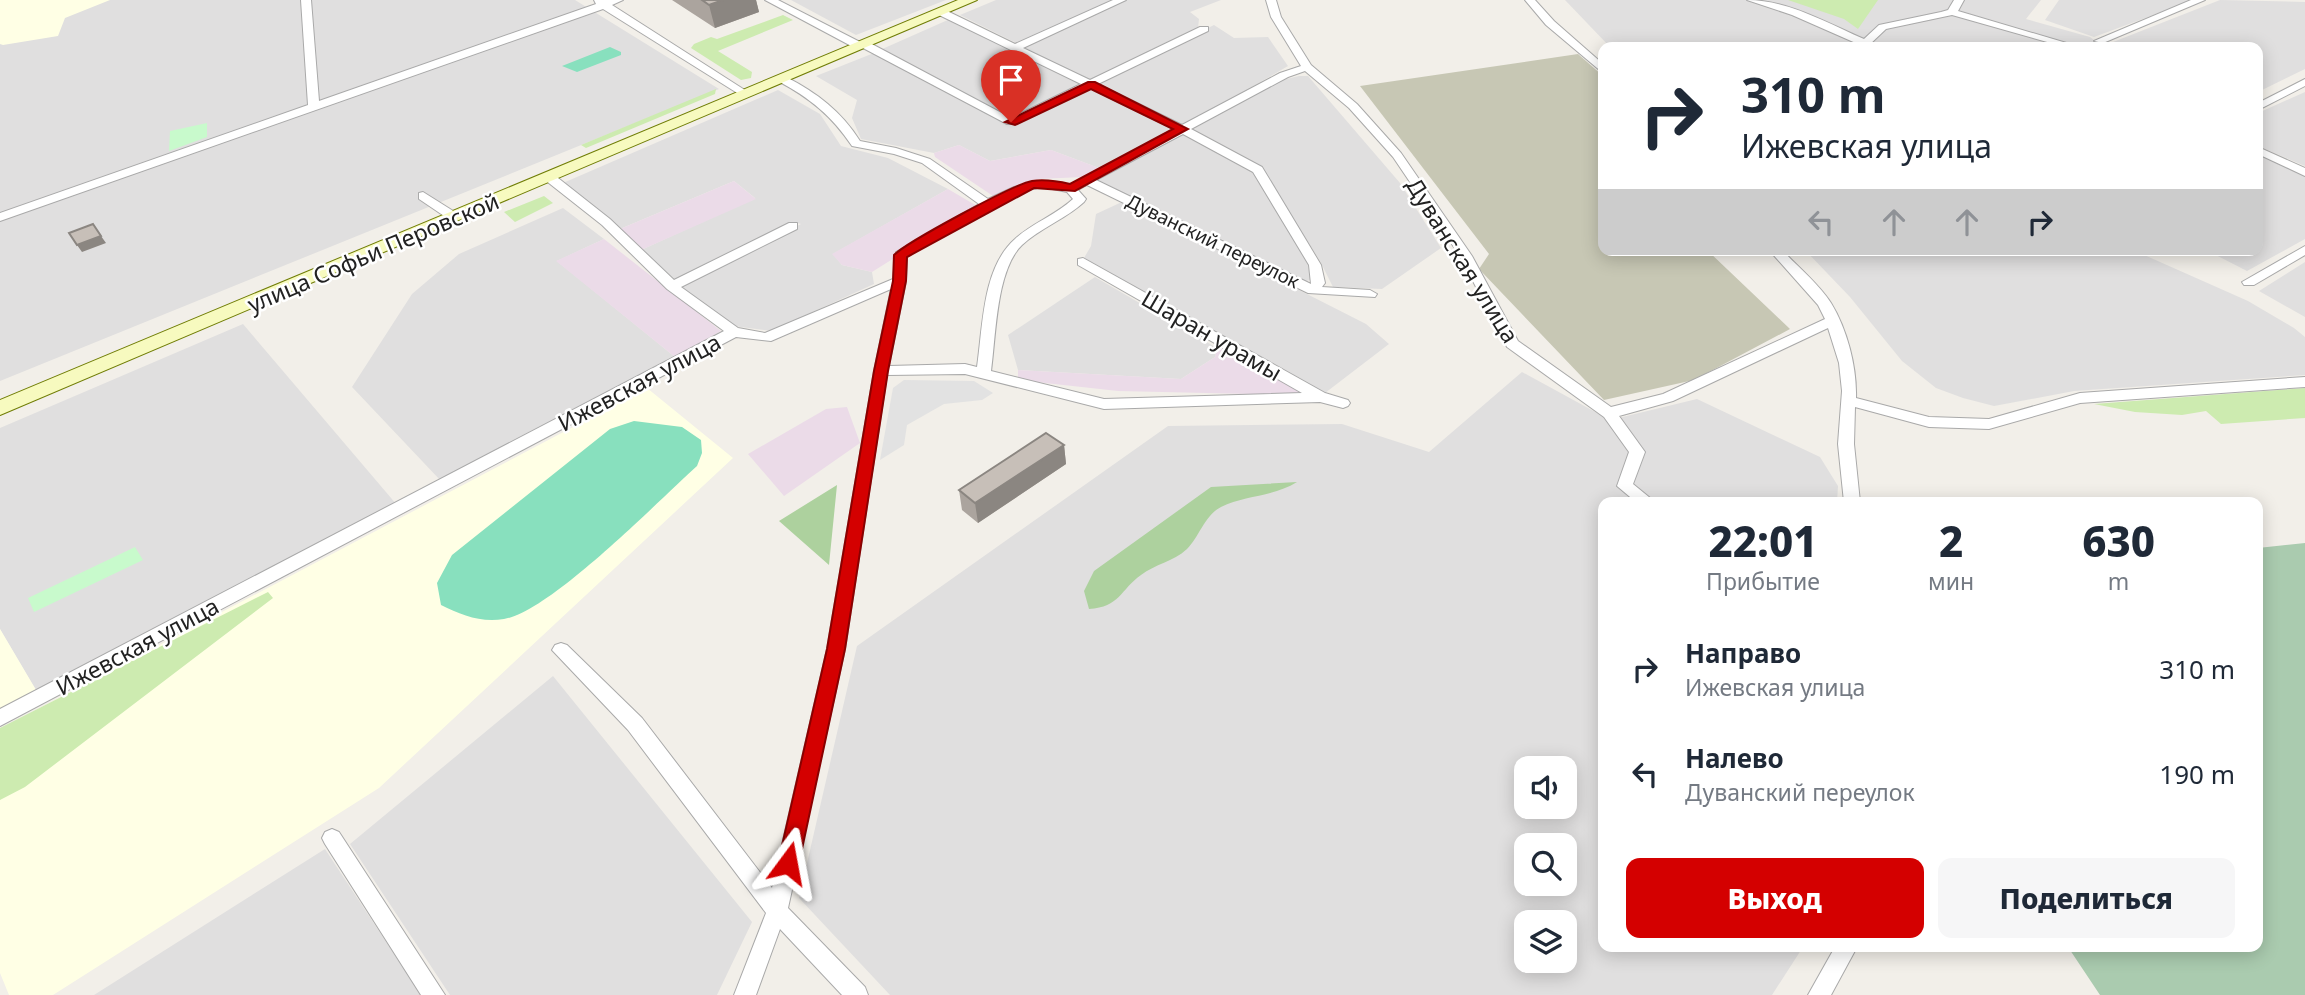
<!DOCTYPE html>
<html lang="ru">
<meta charset="utf-8">
<style>
:root{--surface:#fff;--page:#f6f6f7;--text:#1f2937;--muted:#747a83;--accent:#d40000}
body{margin:0;font-family:"Noto Sans",sans-serif;background:var(--page);color:var(--text);height:100vh;display:flex;flex-direction:column;font-size:26px;white-space:nowrap}
*{box-sizing:border-box;margin:0}
p{font-size:23px;color:var(--muted)}
.icon{flex:none;width:38px;height:38px;fill:none;stroke:currentColor;stroke-width:2;stroke-linecap:round;stroke-linejoin:round}
.map{position:relative;flex:1;overflow:hidden}
.drawer{position:absolute;left:1598px;top:497px;width:665px;height:455px;display:flex;flex-direction:column;background:var(--surface);border-radius:14px;box-shadow:0 4px 18px #0003}
.drawer>*{flex:none}
.banner{position:absolute;left:1598px;top:42px;width:665px;height:214px;border-radius:14px;box-shadow:0 4px 18px #0003;background:#fff;color:var(--text);overflow:hidden}
.controls{position:absolute;left:1514px;top:756px;display:grid;gap:14px}
.controls a{display:grid;place-items:center;width:63px;height:63px;border-radius:14px;background:var(--surface);box-shadow:0 4px 18px #0003;font-size:35px}
.pin{position:absolute;display:grid;place-items:center;width:60px;height:60px;color:#fff;margin:-72px -30px;border-radius:50% 50% 50% 0;rotate:-45deg;box-shadow:0 0 7px #0007}
.pin .icon{rotate:45deg}
.me{position:absolute;width:77px;margin:-38px;rotate:13deg;stroke-linejoin:round;filter:drop-shadow(0 0 5px #0008)}
.turn{display:flex;align-items:center;gap:24px;height:147px;padding:0 28px;font-size:32px}
.turn .icon{width:91px;height:91px;stroke-width:2.5}
.turn b{display:block;font-size:49px;line-height:60px}
.lanes{display:flex;align-items:center;height:66px;padding:0 28px;background:#0003;justify-content:center;gap:35px;direction:ltr}
.lanes .off{opacity:.35}
.eta{display:flex;justify-content:space-evenly;align-items:center;height:119px;text-align:center}
.eta b{font-size:42px;font-weight:800;line-height:49px}
.action{display:flex;gap:14px;margin-top:auto;padding:14px 28px}
.action a{flex:1;height:80px;border-radius:14px;background:var(--accent);color:#fff;font-size:28px;font-weight:800;line-height:80px;text-align:center}
.action a+a{background:var(--page);color:var(--text)}
ul{padding:0;list-style:none}
li{display:flex;align-items:center;gap:21px;height:105px;padding:0 28px}
li div{flex:1}
li b{display:block;font-size:26px}
li em{font-style:normal}
.map>svg:first-child{display:block}
.residential{fill:#e0dfdf;fill-rule:evenodd}
.industrial{fill:#ebdbe8}
.education{fill:#ffffe5}
.construction{fill:#c7c7b4}
.grass{fill:#cdebb0}
.forest{fill:#add19e}
.cemetery{fill:#aacbaf}
.park{fill:#c8facc}
.pitch{fill:#88e0be}
.parking{fill:#e2e2e2}
.lines{fill:none;stroke-linecap:round;stroke-linejoin:round}
.street-casing{stroke:#a9a9a9;stroke-width:2}
.secondary-casing{stroke:#707d05;stroke-width:2}
.street{fill:#fff;fill-rule:evenodd}
.secondary{fill:#f7fabf;fill-rule:evenodd}
.wall{fill:#aba49e}
.shaded-wall{fill:#8b8681}
.building{fill:#c7bfb8;stroke:#8b8681;stroke-width:2}
.route{fill:#d40000;stroke:#8a0000;stroke-width:2}
.labels{text-anchor:middle;dominant-baseline:central;stroke-width:5;stroke-linejoin:round;paint-order:stroke}
.far-street-label{font-size:19px;fill:#222;stroke:#fff}
.street-label{font-size:23px;fill:#222;stroke:#fff}
</style>
<div class="map">
<svg width="2305" height="995" viewBox="0 0 2305 995">
<rect width="100%" height="100%" fill="#f2efe9"/>
<path class="residential" d="M0,0H575L719,89L0,381Z
M791,0H946L856,35Z
M996,0H1115L1018,44L960,15Z
M1125,0H1221L1190,12L1199,19L1198,28L1093,81L1021,47Z
M1565,0H2041L2026,19L2090,37L2099,44L2098,47H1610Z
M2059,0H2194L2094,37L2045,20Z
M2220,0L2305,2V69L2258,92V47H2107L2108,44Z
M950,19L1089,85L1011,121L880,50Z
M1214,25L1234,38L1268,37L1288,66L1183,127L1094,84Z
M874,53L1009,125L1091,86L1177,128L1099,168L1051,150L990,161L959,145L934,153L861,139L852,118L857,100L816,76Z
M1299,76H1308L1400,183L1441,248L1382,289L1333,287L1320,261L1262,169L1188,129L1278,81Z
M778,90L820,114L841,146L888,158L948,189L833,254L842,265L872,272L874,284L771,331L733,326L676,286L801,224L793,222L676,280L641,250L755,198L734,181L620,229L563,183Z
M2305,92V166L2258,146V113Z
M1183,132L1255,172L1314,266L1313,279L1301,283L1093,180Z
M2258,154L2305,176V239L2247,271L2206,250H2258Z
M1124,201L1366,324L1389,344L1325,393L1084,258L1091,246L1096,214Z
M563,208L604,239L557,261L675,357L441,481L352,387L412,294L459,254Z
M1805,250H2133L2248,301L2294,328L2305,337V375L2074,391L1994,406L1963,398L1936,388L1902,361L1850,297Z
M2305,262V317L2259,291Z
M1095,277L1217,348L1215,357L1181,379L1018,370L1008,335Z
M243,324L397,505L36,690L0,629V428Z
M1522,372L1610,420L1697,399L1820,457L1838,486L1837,502H1603V947H1803L1772,995H890L799,898L857,646L1168,426L1342,424L1429,452ZM1526,768H1564V807H1526ZM1526,845H1564V884H1526ZM1526,922H1564V961H1526Z
M553,676L752,922L717,995H450L350,844Z
M325,849L421,995H94Z"/>
<path class="industrial" d="M959,145L990,161L1051,150L1099,168L1083,177L1038,179L996,198L935,157L934,153Z
M734,181L756,199L641,250L620,229Z
M948,189L977,206L872,272L842,265L832,254Z
M604,239L721,331L675,357L556,261Z
M1223,347L1303,392L1289,395L1118,391L1018,380V370L1181,379L1215,357L1217,348Z
M847,407L860,443L784,496L748,454L826,409Z"/>
<path class="education" d="M0,0H110L65,18L58,36L3,45L0,44Z
M647,388L733,458L379,788L53,995H9L0,973V729Z
M0,629L36,690L0,709Z"/>
<path class="construction" d="M1578,54L1603,76V250H1707L1790,329L1694,380L1604,400L1479,269L1489,254L1360,86Z"/>
<path class="grass" d="M1788,0H1878L1858,29L1844,19Z
M783,15L793,20L718,51L752,72L751,78L741,80L691,48L694,44L711,37L717,39Z
M716,89L715,94L586,148L581,145Z
M544,196L553,203L515,222L504,212Z
M2305,388V418L2221,424L2206,411L2182,415L2135,412L2094,404Z
M268,592L273,598L25,787L0,800V728Z"/>
<path class="forest" d="M1297,482C1273,497 1245,495 1221,507C1205,515 1199,537 1187,549C1173,562 1155,564 1141,575C1120,590 1120,607 1089,609L1084,591L1094,571L1211,487Z
M837,485L829,565L779,521Z"/>
<path class="cemetery" d="M2305,543V995H2100L2068,947H2258V548Z"/>
<path class="park" d="M207,123V137L169,151L170,131Z
M135,547L143,560L34,612L28,598Z"/>
<path class="pitch" d="M610,47L621,52V55L577,72L562,66Z
M634,421L682,427L701,440L702,453L697,466C658,501 550,612 504,619C481,623 461,615 441,605L437,583L452,555L610,429Z"/>
<path class="parking" d="M904,380L974,381L993,393L982,400L944,404L907,425L904,445L880,460L893,388Z"/>
<g class="lines">
<g class="street-casing">
<path id="street" d="M301,0H311L319,101L596,4L594,0H623L612,5L751,94L742,96L603,9L0,221V213L308,105Z
M765,0H778L860,42H868L1011,118L1081,84L937,14V10H945L1015,44L1113,0H1126L1023,48L1090,80L1200,27H1208V31L1098,84L1182,125L1280,73L1301,66L1271,17L1266,0H1276L1281,17L1311,65L1357,104L1401,153L1472,256L1518,341L1611,407L1663,394L1825,319L1818,305L1769,250H1782C1798,267 1819,284 1831,303C1847,329 1857,367 1856,398L1929,417L1989,419L2080,393L2305,377V387L2080,403L1989,429L1929,427L1855,407L1854,444L1860,502H1844L1838,444L1842,391L1839,363L1828,328L1673,401L1619,416L1645,452L1633,484L1655,502H1636L1617,486L1629,452L1604,417L1507,347L1460,256L1393,157L1349,108L1305,71L1288,77L1191,129L1262,167L1321,265L1325,283L1322,287L1370,290L1377,294L1375,297L1308,293L1087,185L1078,190L1086,199L1084,202C1066,219 1040,228 1022,245C996,270 996,336 991,371L1104,399L1302,393L1078,265V259L1083,258L1325,393L1348,400L1350,403L1348,406L1343,408L1320,402L1104,409L965,374L887,375L845,649L788,908L865,987L868,995H842L780,929L756,995H734L766,913L628,730L552,650L555,645L561,643L567,645L642,718L772,888L827,649L874,371L891,289L771,341L736,337L0,726V709L724,331L667,289L602,225L545,180V174H553L610,219L674,280L789,223H797V229L681,287L738,328L765,333L893,279L896,252L979,204L922,163L894,154L852,146C832,116 810,98 778,81V77H786C817,93 841,111 860,141L896,148L930,159L988,199L1014,187L1038,181L1070,185L1174,129L1090,88L1015,124H1007L863,48H855ZM1183,134L1253,172L1309,265L1311,284L1096,180ZM1043,187L1067,192L1073,199C1056,215 1032,223 1015,239C982,268 983,327 977,367L965,364L889,366L906,281L907,257C941,237 1005,191 1043,187Z
M1525,0H1535L1554,21L1603,64V73L1546,25Z
M1747,0C1788,0 1827,23 1864,39L1879,25L1941,12L1948,10L1954,0H1964L1958,11L2080,47H2065L1952,15L1886,29L1867,47H1856L1858,44L1792,15Z
M2191,0H2205L2103,43L2094,41Z
M2305,79V86L2258,110V103Z
M2258,147L2305,168V176L2258,154Z
M423,192L458,214V220H450L419,199V193Z
M2305,246V255L2254,285H2244L2242,282Z
M332,829L339,832L445,995H421L325,844L322,838L325,832Z
M1835,947H1857L1831,995H1808Z"/>
</g>
<g class="secondary-casing">
<path id="secondary" d="M958,0H977L0,415V400Z"/>
</g>
<use href="#street" class="street"/>
<use href="#secondary" class="secondary"/>
</g>
<path class="wall" d="M672,0H756L759,12L715,28Z
M1064,445L1066,464L978,523L962,510L959,490Z"/>
<path class="shaded-wall" d="M723,0H756L759,12L715,28L709,5Z
M101,236L106,243L82,252L77,245Z
M1064,445L1066,464L978,523L975,503Z"/>
<path class="building" d="M702,0H723L709,5Z
M93,224L101,236L77,245L69,233Z
M1046,433L1064,445L975,503L959,490Z"/>
<path class="route" d="M1088,82H1095L1188,129L1075,191L1034,188L907,257L906,281L888,371L845,649L799,863L796,869L788,872L781,869L778,863L827,649L874,371L893,281L894,255C907,242 1014,184 1032,181C1046,179 1057,181 1070,184L1173,129L1091,89L1015,125L1005,122Z"/>
<g class="labels">
<g class="far-street-label">
<text transform="translate(1213 241) rotate(26)">Дуванский переулок</text>
</g>
<g class="street-label">
<text transform="translate(373 252) rotate(-23)">улица Софьи Перовской</text>
<text transform="translate(1463 260) rotate(58)">Дуванская улица</text>
<text transform="translate(1212 335) rotate(30)">Шаран урамы</text>
<text transform="translate(639 382) rotate(-28)">Ижевская улица</text>
<text transform="translate(137 646) rotate(-28)">Ижевская улица</text>
</g>
</g>
</svg>
<div class="controls">
<a><svg class="icon" aria-label="sound" viewBox="0 0 24 24"><path d="M4 9h4l5-4v14l-5-4H4zM17 9q2 3 0 6"/></svg></a>
<a><svg class="icon" aria-label="search" viewBox="0 0 24 24"><circle cx="10" cy="10" r="6"/><path d="M15 15l6 6"/></svg></a>
<a><svg class="icon" aria-label="layers" viewBox="0 0 24 24"><path d="M12 4l9 5-9 5-9-5zM3 14l9 5 9-5"/></svg></a>
</div>
<div class="pin" style="left:1011px;top:122px;background:#d93025"><svg class="icon" aria-label="arrive" viewBox="0 0 24 24"><path d="M6 21V4h12l-3 4 3 4H6"/></svg></div>
<svg class="me" style="left:788px;top:863px" viewBox="-20 -20 40 40"><path d="M0-17L14 15 0 8-14 15z" fill="#d40000" stroke="#fff" stroke-width="4"/></svg>
<div class="banner">
<div class="turn"><svg class="icon" aria-label="right" viewBox="0 0 24 24"><path d="M7 20v-9h11M14 6l5 5-5 5"/></svg><div><b>310 m</b>Ижевская улица</div></div>
<div class="lanes"><svg class="icon off" aria-label="left" viewBox="0 0 24 24"><path d="M17 20v-9H6M10 6l-5 5 5 5"/></svg><svg class="icon off" aria-label="ahead" viewBox="0 0 24 24"><path d="M12 20V5M6 11l6-6 6 6"/></svg><svg class="icon off" aria-label="ahead" viewBox="0 0 24 24"><path d="M12 20V5M6 11l6-6 6 6"/></svg><svg class="icon" aria-label="right" viewBox="0 0 24 24"><path d="M7 20v-9h11M14 6l5 5-5 5"/></svg></div>
</div>
<section class="drawer">
<div class="eta">
<div><b>22:01</b><p>Прибытие</p></div>
<div><b>2</b><p>мин</p></div>
<div><b>630</b><p>m</p></div>
</div>
<ul>
<li><svg class="icon" aria-label="right" viewBox="0 0 24 24"><path d="M7 20v-9h11M14 6l5 5-5 5"/></svg><div><b>Направо</b><p>Ижевская улица</p></div><em>310 m</em></li>
<li><svg class="icon" aria-label="left" viewBox="0 0 24 24"><path d="M17 20v-9H6M10 6l-5 5 5 5"/></svg><div><b>Налево</b><p>Дуванский переулок</p></div><em>190 m</em></li>
</ul>
<div class="action"><a>Выход</a><a>Поделиться</a></div>
</section>
</div>
